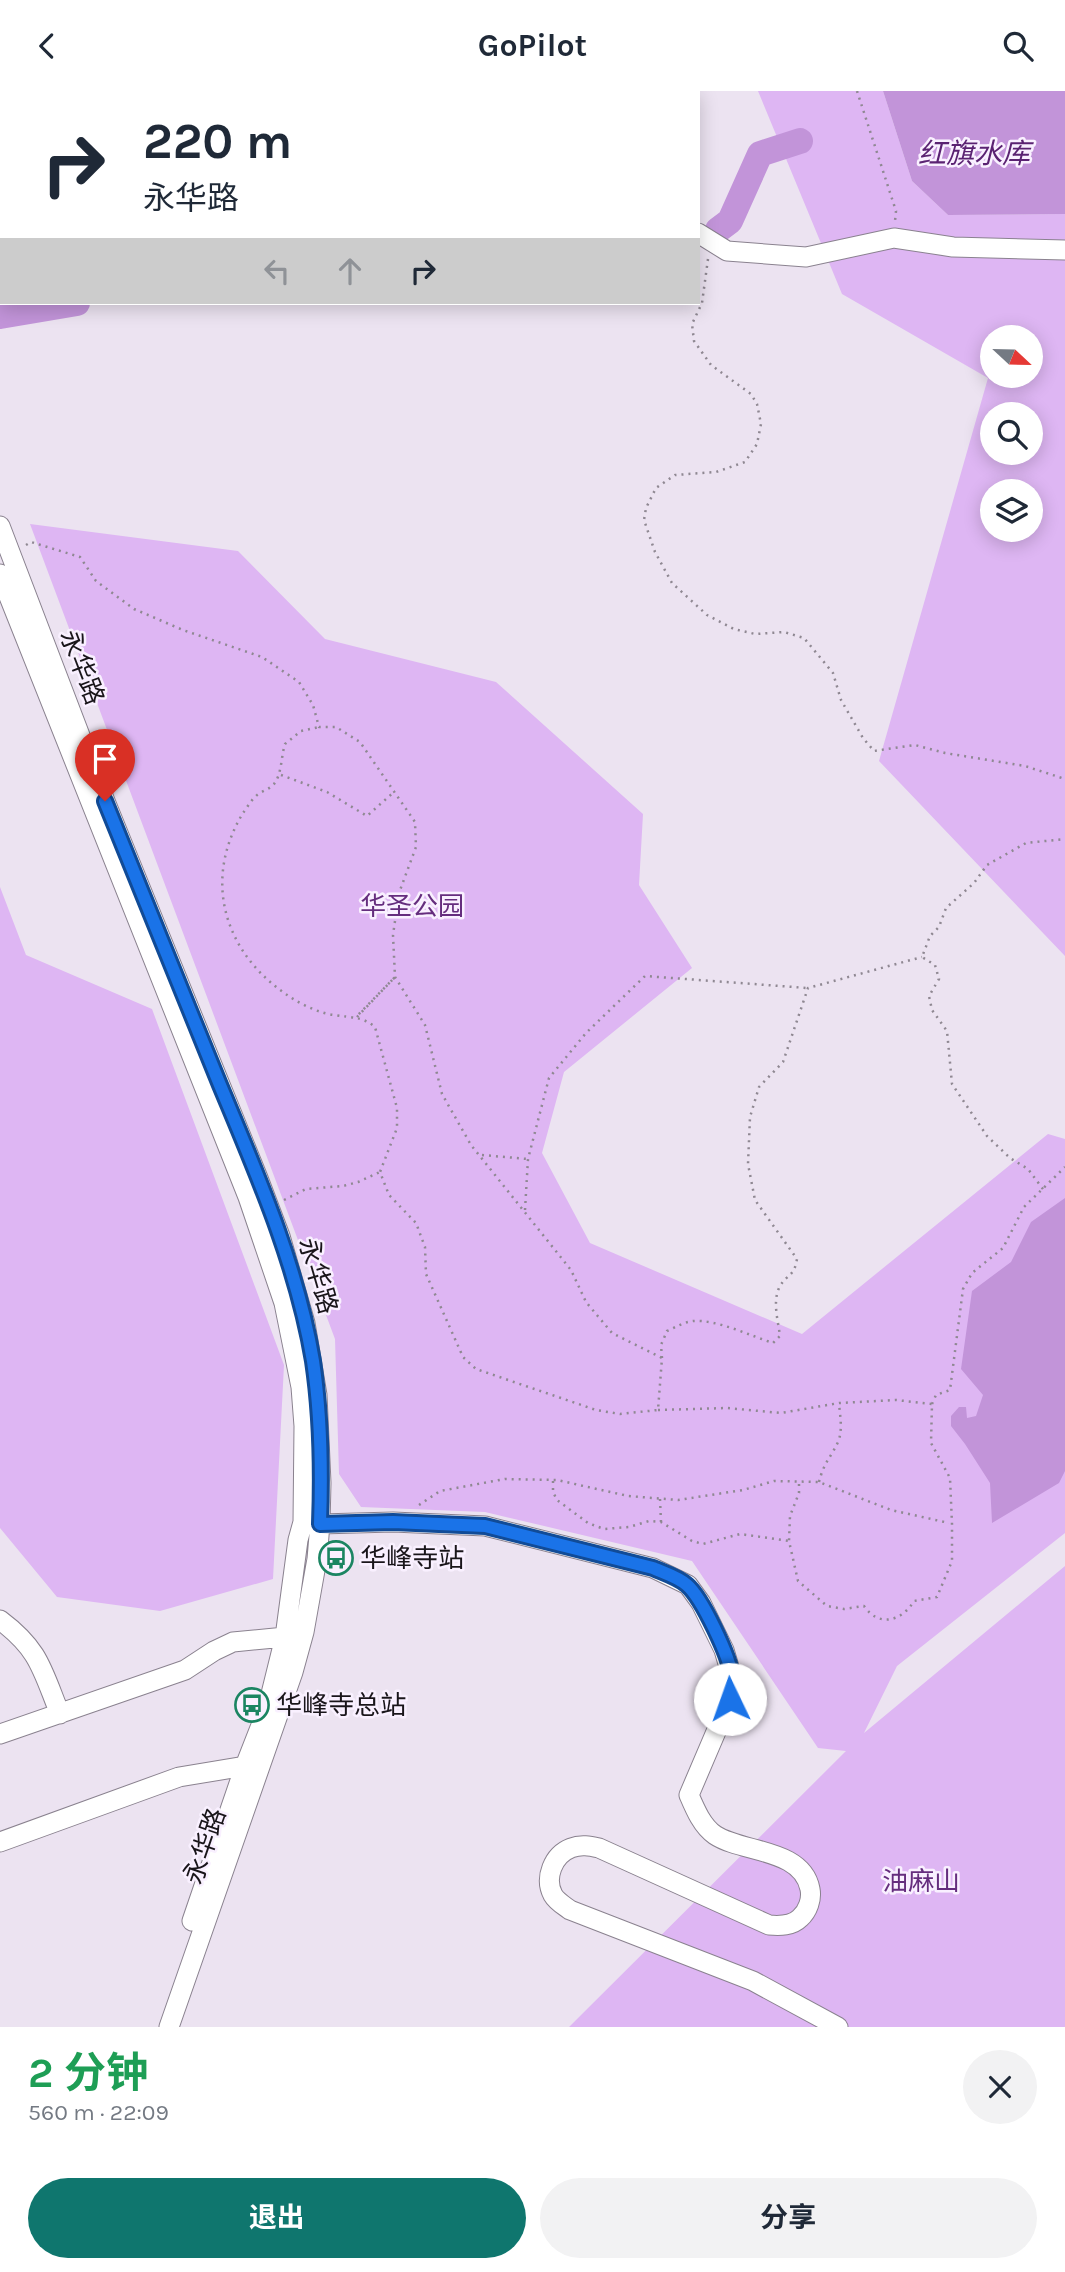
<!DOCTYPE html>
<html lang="zh">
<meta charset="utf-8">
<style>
:root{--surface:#fff;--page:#f2f2f3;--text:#1f2937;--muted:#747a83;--accent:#0f766e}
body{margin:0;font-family:Karla,"Noto Sans SC",sans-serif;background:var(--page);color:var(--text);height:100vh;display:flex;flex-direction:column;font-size:26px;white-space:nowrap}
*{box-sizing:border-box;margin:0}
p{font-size:23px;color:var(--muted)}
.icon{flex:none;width:38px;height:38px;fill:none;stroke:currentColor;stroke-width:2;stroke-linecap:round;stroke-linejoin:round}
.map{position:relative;height:1936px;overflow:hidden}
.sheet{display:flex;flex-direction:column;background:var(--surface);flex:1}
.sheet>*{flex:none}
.hud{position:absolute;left:0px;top:0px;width:700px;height:214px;box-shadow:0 4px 18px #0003;background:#fff;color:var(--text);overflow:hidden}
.needle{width:46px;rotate:112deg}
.fabs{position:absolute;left:980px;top:234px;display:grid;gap:14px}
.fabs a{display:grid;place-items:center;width:63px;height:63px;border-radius:50%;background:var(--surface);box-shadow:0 4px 18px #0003;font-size:35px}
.pin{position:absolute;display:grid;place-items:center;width:60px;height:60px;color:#fff;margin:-72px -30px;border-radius:50% 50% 50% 0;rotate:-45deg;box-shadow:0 0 7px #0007}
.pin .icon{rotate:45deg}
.me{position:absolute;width:77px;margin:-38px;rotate:357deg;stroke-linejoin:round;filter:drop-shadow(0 0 5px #0008)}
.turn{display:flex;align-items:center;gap:24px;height:147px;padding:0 28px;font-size:32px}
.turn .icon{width:91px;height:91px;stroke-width:2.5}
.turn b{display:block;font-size:49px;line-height:60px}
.lanes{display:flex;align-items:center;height:66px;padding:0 28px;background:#0003;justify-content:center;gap:35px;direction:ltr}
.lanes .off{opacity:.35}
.round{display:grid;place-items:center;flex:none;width:74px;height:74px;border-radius:37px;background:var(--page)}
.summary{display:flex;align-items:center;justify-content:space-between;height:119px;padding:0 28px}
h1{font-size:42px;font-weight:700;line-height:52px;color:#1e9e55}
.primary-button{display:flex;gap:14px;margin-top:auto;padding:14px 28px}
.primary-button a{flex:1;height:80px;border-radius:42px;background:var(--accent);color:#fff;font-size:28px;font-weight:700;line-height:80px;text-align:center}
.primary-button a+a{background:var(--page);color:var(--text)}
header{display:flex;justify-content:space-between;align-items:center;height:91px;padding:0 28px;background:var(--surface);font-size:32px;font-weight:700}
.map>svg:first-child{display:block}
.green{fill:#deb6f3;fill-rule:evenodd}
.water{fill:#c294d9}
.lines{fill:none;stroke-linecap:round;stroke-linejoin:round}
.river{stroke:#c294d9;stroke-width:26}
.minor-casing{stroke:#8a828f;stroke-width:21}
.path{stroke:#8f8892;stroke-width:2.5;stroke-dasharray:2 5;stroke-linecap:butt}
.minor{stroke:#fff;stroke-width:19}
.route-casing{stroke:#114b97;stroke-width:18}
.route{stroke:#1a73e8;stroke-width:12}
.labels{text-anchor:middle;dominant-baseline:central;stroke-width:5;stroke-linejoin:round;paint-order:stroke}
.street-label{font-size:26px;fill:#19151a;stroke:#f9f0ff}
.park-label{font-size:26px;fill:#652d7e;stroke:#f9f0ff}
.poi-label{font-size:26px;fill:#19151a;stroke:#f9f0ff;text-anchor:start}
.water-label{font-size:28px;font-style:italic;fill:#5a2272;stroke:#f9f0ff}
</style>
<header><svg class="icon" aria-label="back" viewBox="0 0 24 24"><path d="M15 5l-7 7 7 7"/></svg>GoPilot<svg class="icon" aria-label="search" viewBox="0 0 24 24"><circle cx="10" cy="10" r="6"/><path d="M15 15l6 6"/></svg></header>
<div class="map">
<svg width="1065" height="1936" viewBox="0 0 1065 1936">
<rect width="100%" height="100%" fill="#ece3f1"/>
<path class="green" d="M758,0H883L912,90L948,124L1065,123V865L879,670L988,287L842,203ZM992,247H1031V285H992ZM992,324H1031V362H992ZM992,401H1031V439H992Z
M30,433L238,460L325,548L496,591L643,723L639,794L692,877L564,981L542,1062L590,1152L802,1243L1048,1043L1065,1048V1442L897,1575L864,1642L1065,1475V1936H569L846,1660L818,1657L692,1470L485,1421L361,1416L339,1383L335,1248Z
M0,796L26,864L152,918L284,1274L273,1488L160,1520L57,1506L0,1437Z"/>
<path class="water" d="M883,0H1065V123L948,124L912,90Z
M1065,1107V1380L1059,1392L992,1432L990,1392L965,1353L951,1335V1325L959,1316H966L967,1327L976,1325L983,1304L961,1278L972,1200L1011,1171L1031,1131Z"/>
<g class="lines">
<path class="river" d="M718,139L730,130L760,63L800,50
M0,225L77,212"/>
<g class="minor-casing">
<path id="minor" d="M698,142L727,160L806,166L894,147L953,156L1065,159
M0,179L2,178
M0,435L105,710L258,1087L280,1145L305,1232L317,1304L321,1392L320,1433L317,1468L304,1541L293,1581L169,1936
M0,483L248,1106L284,1212L301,1296L304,1335L303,1431L298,1449L285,1546L267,1619L245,1675L192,1830
M308,1432L320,1433L393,1431L485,1435L653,1477L688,1494L701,1512L724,1559L732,1586L730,1608L689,1704C695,1718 702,1735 715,1744C742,1762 802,1757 810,1798C812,1808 808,1820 800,1827C792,1835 780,1835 769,1834L599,1757C590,1755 581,1753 571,1757C553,1764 544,1787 553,1804C557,1811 565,1815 570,1819L753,1890L838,1936
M0,1529C40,1559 42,1579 60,1623
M0,1643L185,1579L214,1560L233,1551L285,1546
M0,1751L179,1686L245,1675"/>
</g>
<path class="path" d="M857,0L896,120L895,130
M708,168L702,212L692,233L694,250L711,274L751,303L757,313L761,333L757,353L745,371L716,381L675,384L656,397L646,417L644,429L655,461L672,492L707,524L734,538L755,543L784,541L804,547L833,582L841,609L863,647L874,660L915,654L945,662L1025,675L1065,688
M26,454L31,451L80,466L96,490L134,518L183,539L262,566L299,591L313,614L319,636H336L360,651L415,731L416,756L399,802L393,844L395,886L425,934L442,1003L471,1054L571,1179L586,1211L612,1242L662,1267L658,1319L620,1323L596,1319L476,1278L463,1266L426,1183L425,1156L416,1132L389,1104L380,1081L397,1037V1017L375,936C362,925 351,927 335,924C322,923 307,916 295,909C227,868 200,793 243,722C247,717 251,709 256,705C261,700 269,699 274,693C282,683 281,665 285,653L301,640L319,636
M281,684L327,701L367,725L395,700
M357,926L395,886L357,925
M482,1064L528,1068
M1043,1098L1028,1078L1010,1067L987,1045L952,993L947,940L932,919L929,905L939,888L935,874L922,866L930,845L939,836L946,817L974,792L987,774L1026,752L1065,748
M284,1109L306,1098L343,1095L358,1091L380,1081
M525,1119L528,1068L549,987L586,942L645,885L807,897
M662,1267L661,1254L667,1240C676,1236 684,1231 693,1230C716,1228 751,1245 773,1252L780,1245C778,1229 772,1210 780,1195C788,1182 794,1186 797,1168L755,1109L748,1073L750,1026L759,996L783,971L808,897L922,866
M932,1313L936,1304L950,1299L963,1198L972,1182L1003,1157L1024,1116L1065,1076
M658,1319L727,1317L781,1322L839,1312L896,1309L932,1313L931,1352L950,1387L952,1433V1470L937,1506L914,1510C902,1530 879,1537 864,1515L844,1518L827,1515L798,1490L789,1450L790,1425L799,1402V1391
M553,1390V1401L557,1409L588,1432L604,1438L629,1436L649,1430L661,1431L692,1450L703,1453L740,1443L789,1450
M819,1391C824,1371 830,1368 838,1351C843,1339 840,1325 839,1312
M660,1408L661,1431
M419,1414L440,1400L505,1388L557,1389L628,1405L678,1409L743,1399L774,1390L819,1391L891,1419L949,1432"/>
<use href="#minor" class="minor"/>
</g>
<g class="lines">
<g class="route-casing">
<path id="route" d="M105,710C144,805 181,900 220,994C257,1083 297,1174 313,1270C321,1324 322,1379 320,1433L393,1431L485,1435L653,1477C664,1482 678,1486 687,1494C702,1507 730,1566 732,1586C733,1593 731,1601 730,1608"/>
</g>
<use href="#route" class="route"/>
</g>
<defs>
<g id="bus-ring" transform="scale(1.75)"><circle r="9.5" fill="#f9f0ff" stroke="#1b8562" stroke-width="1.5"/><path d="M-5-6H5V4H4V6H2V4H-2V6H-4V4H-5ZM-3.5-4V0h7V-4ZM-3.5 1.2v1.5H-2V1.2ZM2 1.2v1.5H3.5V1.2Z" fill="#1b8562"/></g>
</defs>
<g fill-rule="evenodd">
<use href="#bus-ring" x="336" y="1467"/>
<use href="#bus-ring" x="252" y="1614"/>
</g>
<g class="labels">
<g class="street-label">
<text transform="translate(82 576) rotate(69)">永华路</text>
<text transform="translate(318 1185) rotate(74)">永华路</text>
<text transform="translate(205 1755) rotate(-71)">永华路</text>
</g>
<g class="park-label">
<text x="412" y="815">华圣公园</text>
<text x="921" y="1790">油麻山</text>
</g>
<g class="poi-label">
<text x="360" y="1467">华峰寺站</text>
<text x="276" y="1614">华峰寺总站</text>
</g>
<g class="water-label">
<text x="974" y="62">红旗水库</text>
</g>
</g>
</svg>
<div class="fabs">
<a><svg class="needle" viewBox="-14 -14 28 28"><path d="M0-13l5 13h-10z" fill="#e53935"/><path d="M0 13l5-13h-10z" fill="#747a83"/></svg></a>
<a><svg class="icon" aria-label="search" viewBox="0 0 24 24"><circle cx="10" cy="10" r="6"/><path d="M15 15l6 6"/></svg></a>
<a><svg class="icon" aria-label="layers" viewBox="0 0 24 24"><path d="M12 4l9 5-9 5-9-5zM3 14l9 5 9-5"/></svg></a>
</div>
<div class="pin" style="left:105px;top:710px;background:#d93025"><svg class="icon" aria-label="arrive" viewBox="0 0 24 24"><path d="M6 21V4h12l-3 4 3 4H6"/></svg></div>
<svg class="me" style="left:730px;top:1608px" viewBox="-20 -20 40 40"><circle r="19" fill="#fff"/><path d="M0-13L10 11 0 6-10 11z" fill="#1a73e8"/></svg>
<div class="hud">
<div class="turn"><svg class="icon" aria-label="right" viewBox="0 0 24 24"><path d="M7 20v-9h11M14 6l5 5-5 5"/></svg><div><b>220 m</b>永华路</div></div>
<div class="lanes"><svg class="icon off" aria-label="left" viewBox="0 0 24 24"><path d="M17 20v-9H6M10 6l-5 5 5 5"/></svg><svg class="icon off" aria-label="ahead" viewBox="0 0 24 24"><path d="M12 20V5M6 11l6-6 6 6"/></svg><svg class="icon" aria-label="right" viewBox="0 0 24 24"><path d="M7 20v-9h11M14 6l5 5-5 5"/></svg></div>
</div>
</div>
<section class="sheet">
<div class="summary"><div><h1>2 分钟</h1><p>560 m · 22:09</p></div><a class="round"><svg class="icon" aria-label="close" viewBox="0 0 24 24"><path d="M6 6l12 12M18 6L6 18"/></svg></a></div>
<div class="primary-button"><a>退出</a><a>分享</a></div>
</section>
